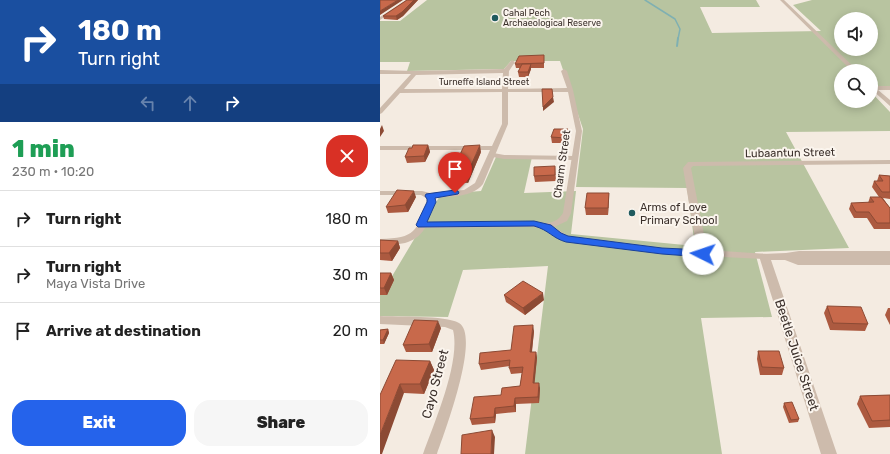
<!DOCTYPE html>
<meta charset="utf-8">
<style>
:root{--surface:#fff;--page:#f6f6f6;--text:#222;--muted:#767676;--line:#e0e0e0;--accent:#2563eb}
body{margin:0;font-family:Rubik,sans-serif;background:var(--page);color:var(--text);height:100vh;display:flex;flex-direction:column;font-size:15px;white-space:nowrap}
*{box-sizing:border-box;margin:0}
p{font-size:13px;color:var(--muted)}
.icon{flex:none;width:22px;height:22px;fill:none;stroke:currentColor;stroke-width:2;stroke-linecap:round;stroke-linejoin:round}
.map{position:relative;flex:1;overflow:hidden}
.details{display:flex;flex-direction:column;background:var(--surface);width:380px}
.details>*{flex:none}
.banner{background:#1a4fa0;color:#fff;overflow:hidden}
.tools{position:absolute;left:454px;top:12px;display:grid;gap:8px}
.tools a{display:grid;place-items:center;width:44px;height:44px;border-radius:50%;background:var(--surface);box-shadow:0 2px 10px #0003;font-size:20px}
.pin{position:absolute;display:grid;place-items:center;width:34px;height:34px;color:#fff;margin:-41px -17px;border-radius:50% 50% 50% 0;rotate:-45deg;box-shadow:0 0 4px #0007}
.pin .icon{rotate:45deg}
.me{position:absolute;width:44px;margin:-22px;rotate:274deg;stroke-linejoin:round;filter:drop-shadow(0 0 3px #0008)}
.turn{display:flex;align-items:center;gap:14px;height:84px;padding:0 12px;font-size:18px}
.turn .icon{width:52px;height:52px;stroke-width:2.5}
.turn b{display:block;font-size:28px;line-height:34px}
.lanes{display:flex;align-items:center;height:38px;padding:0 12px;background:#0003;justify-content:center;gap:20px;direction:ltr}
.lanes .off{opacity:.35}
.round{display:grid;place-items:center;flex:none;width:42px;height:42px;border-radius:16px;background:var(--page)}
.head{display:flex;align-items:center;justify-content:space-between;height:68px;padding:0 12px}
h1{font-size:24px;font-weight:800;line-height:30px;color:#1e9e55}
.button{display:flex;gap:8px;margin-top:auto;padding:8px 12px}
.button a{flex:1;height:46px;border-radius:16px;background:var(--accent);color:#fff;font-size:16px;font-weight:800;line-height:46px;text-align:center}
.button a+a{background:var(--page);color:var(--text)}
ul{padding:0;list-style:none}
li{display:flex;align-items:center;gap:12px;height:56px;padding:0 12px;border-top:1px solid var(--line)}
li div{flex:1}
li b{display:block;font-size:15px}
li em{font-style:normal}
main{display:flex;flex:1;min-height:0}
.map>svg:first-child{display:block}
.green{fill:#b8c4a0;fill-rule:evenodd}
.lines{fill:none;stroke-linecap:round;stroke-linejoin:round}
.stream-far1{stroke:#7fb0b2;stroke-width:1.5}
.stream{stroke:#7fb0b2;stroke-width:2}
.service{stroke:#cdbbac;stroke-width:4}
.minor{fill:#cdbbac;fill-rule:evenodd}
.tertiary{fill:#cdbbac;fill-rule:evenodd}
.wall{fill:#ac5a40}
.shaded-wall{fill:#8c4a34}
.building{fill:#c8694b;stroke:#8c4a34}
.route{fill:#2563eb;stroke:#184099}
.poi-dot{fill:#1f5a5e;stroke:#fbf5ee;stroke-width:1.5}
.labels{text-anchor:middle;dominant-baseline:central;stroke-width:4;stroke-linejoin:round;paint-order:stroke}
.far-poi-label{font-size:9px;fill:#3b302b;stroke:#fbf5ee;text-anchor:start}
.far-street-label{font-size:9px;fill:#3b302b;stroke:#fbf5ee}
.street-label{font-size:11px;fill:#3b302b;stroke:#fbf5ee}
.poi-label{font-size:11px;fill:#3b302b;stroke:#fbf5ee;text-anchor:start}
.near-street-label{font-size:13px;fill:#3b302b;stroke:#fbf5ee}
</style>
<main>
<section class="details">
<div class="banner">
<div class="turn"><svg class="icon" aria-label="right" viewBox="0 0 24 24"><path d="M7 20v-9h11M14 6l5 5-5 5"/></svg><div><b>180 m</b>Turn right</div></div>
<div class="lanes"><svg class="icon off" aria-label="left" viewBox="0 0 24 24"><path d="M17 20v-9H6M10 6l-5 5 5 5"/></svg><svg class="icon off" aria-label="ahead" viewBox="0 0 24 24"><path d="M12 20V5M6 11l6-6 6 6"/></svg><svg class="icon" aria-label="right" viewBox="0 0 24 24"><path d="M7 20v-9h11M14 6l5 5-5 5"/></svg></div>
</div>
<div class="head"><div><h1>1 min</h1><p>230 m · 10:20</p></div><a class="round" style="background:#d93025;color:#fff"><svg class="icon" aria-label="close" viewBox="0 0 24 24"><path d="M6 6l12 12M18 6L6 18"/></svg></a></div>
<ul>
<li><svg class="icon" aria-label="right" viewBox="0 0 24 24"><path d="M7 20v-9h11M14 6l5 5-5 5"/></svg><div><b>Turn right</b></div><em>180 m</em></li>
<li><svg class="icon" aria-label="right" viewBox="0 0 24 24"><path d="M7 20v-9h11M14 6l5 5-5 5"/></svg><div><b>Turn right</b><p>Maya Vista Drive</p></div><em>30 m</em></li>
<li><svg class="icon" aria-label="arrive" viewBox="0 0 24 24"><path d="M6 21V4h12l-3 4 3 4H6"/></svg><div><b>Arrive at destination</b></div><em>20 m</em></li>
</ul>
<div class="button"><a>Exit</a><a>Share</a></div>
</section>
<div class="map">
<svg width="510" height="454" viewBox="0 0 510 454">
<rect width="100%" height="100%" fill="#f4ebe1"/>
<path class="green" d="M47,0H376L380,7H320L332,33L441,31L413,5L432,0H510V86H491V71H461V101H491V92L510,112V131L406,132L469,248L375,252L392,317L321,318L342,454H145L168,266L83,270L68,317L0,316V284L8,283L61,194L101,191L116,157H152L144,193L196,191L191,234L315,246L307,188L196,187L203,129L180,61H131L124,69L27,71L30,62H0V21H20ZM461,19H491V49H461Z"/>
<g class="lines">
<path class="stream-far1" d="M265,0L295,19L300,29L298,39"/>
<path class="stream" d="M297,46L298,38"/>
<path class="service" d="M113,155L124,157L195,158"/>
<path class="minor" d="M26,0H30L0,20V17Z
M132,60L135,62L129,71L128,89L187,88L181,71L184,69L187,71L193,90L202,131L191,213L187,221L174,227L188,236L282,248L317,250L303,168L308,162H311L510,160V164L313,166L311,168L327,250L387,254L389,256L384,259L282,254L186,242L175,237L165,229L153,227L45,228C35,245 17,245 0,245V239C36,238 36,232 48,199L41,195H0V191H42L50,193L84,190L95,183L110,150H0V146H112L122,124V92L20,93L2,113L0,114V108L31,74H0V70L35,71L124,69ZM123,73L122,89H24L36,75ZM128,92H188L196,131L183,213C176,225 164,224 153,221L47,222L55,202V198C71,196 92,198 103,184L128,124Z
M492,86H510V90H492Z
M0,316C17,317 65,315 79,323C101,336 64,434 57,454H43C54,423 81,362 73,330L65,327L0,324Z"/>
<path class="tertiary" d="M400,0H404L478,71H472Z
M491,84L510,100V106L491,89Z
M419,251H510V265H418L405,260H391L457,454H441L379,256L380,254L406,253Z"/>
</g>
<path class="wall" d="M27,0H38L23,16L17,20L4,19L3,16Z
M164,60V68H151V69L148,77H139L138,72L140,68H136L135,64Z
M188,129L189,135L186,143H172L171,137Z
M48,145L50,152L45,162L27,163L25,157Z
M101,152L88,183L67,182L65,176Z
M175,166L176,181L155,182L154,176Z
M499,175L510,176V199L503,198L510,208V229H494L487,218H474L469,209L471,203H488L490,197H499L492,187L494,181H497Z
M229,193L228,215H206L205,208Z
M36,197L28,212L8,213L6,207Z
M0,240L18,241L20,248L12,261L0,260Z
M0,273H11L14,280L7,295H0Z
M124,295L164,300L145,315L126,302Z
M447,306L488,324L485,331L450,330L444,313Z
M508,308H510V325L505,315Z
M61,328L52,352H26L23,345Z
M8,329L9,333L4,344H0V330Z
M154,331L152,352H156L157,358L154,383L160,388L159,403L136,404V412L116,414L115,423L92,425L90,419L121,395L140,386L142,373L131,374L129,368L130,366L101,370L99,364L131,350Z
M378,351L404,368L402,375H380L377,359Z
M50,361L54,370L44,394L24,393L0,395Z
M510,395V427L489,428L477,404L480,396Z
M404,403L419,419L418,422L409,423L403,407Z"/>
<path class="shaded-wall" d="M18,0H23L0,15V11Z
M34,0H38L23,16L17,20L16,16Z
M151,64V69L148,77V72Z
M173,97L174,102L163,111V107Z
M2,125L4,131L0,137V129Z
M188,129L189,135L186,143V138Z
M48,145L50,152L45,162L44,156Z
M100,145L101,152L88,183L86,177Z
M34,191L36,197L28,212L25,205Z
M229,193V199L228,215V208Z
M18,241L20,248L12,261L9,253Z
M11,273L14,280L7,295L4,288Z
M163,293L164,300L145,315L143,308Z
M58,321L61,328L52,352L49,344Z
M153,325L154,331L151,358L150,352Z
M8,329L9,333L4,344L3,340Z
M156,352L157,358L154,389L153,383Z
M50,361L54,370L44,394L40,384Z
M159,383L160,388L159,403L158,397Z
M20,384L24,393L2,454H0V435Z
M135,398L136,404V412L134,406Z
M115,408L116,414L115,423L114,417Z
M112,430L115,437L114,454H111Z"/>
<path class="building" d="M0,0H18L0,11Z
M27,0H34L22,12L16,16H3Z
M164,55V63L135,64L139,56Z
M142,64H151L148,72H138Z
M162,89H172L173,97L163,107Z
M174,129H188L186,138L171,137Z
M33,145H48L44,156L25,157L29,148H32Z
M100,145L86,177L65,176L75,165L84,146Z
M175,166V175L154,176V167Z
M499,175L510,176V192H502L494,181H503Z
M17,190L34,191L25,205L6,207Z
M207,193H229L228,208H205Z
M490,197H501L510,208V223H497L489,212H476L471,203L494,202Z
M0,240L18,241L9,253H0Z
M0,273H11L4,288H0Z
M143,281L163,293L143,308L124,295Z
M447,306L481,307L488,324L453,323Z
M34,320L58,321L49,344L23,345Z
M153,325L150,352H156L153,383H159L158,397L135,398L134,406L115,408L114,417L90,419L94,397L121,395L122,388L140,386L143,367L129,368L130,360L99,364L100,353L131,350L134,326Z
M8,329L3,340H0V330Z
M378,351H399L404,368L382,367Z
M16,360L50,361L40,384H20L0,435V395Z
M510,395V420L492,421L480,396Z
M412,402L419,419L411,420L404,403Z
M112,430L111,454H81L82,435Z"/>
<path class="route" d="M75,190L78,191L79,193L78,194L55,198L56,202L47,222L154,221L171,225L181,233L188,236L282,248L323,250L328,254L323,257L282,254L186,242C172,238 169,230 154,226L38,227L36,225L47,202V199L45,196L46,194Z"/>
<g class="poi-dot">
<circle cx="115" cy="18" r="4"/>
<circle cx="252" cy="213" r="4"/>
</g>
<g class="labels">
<g class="far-poi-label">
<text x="123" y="13">Cahal Pech<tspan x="123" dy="10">Archaeological Reserve</tspan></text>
</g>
<g class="far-street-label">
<text x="104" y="82">Turneffe Island Street</text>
</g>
<g class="street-label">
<text transform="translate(410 153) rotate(-1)">Lubaantun Street</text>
<text transform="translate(182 164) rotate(-82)">Charm Street</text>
</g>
<g class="poi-label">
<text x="260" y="207">Arms of Love<tspan x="260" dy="13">Primary School</tspan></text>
</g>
<g class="near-street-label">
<text transform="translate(417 355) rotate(72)">Beetle Juice Street</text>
<text transform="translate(55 384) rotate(-75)">Cayo Street</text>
</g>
</g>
</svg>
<div class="tools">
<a><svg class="icon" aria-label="sound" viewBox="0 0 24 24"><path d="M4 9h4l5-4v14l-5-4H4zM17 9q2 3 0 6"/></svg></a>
<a><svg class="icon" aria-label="search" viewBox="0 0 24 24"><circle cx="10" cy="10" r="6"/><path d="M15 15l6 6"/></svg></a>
</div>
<div class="pin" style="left:75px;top:193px;background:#d93025"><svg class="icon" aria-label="arrive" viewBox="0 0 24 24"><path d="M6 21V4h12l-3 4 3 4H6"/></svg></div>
<svg class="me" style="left:323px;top:254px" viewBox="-20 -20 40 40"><circle r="19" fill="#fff"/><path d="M0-13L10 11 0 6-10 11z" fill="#2563eb"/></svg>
</div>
</main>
